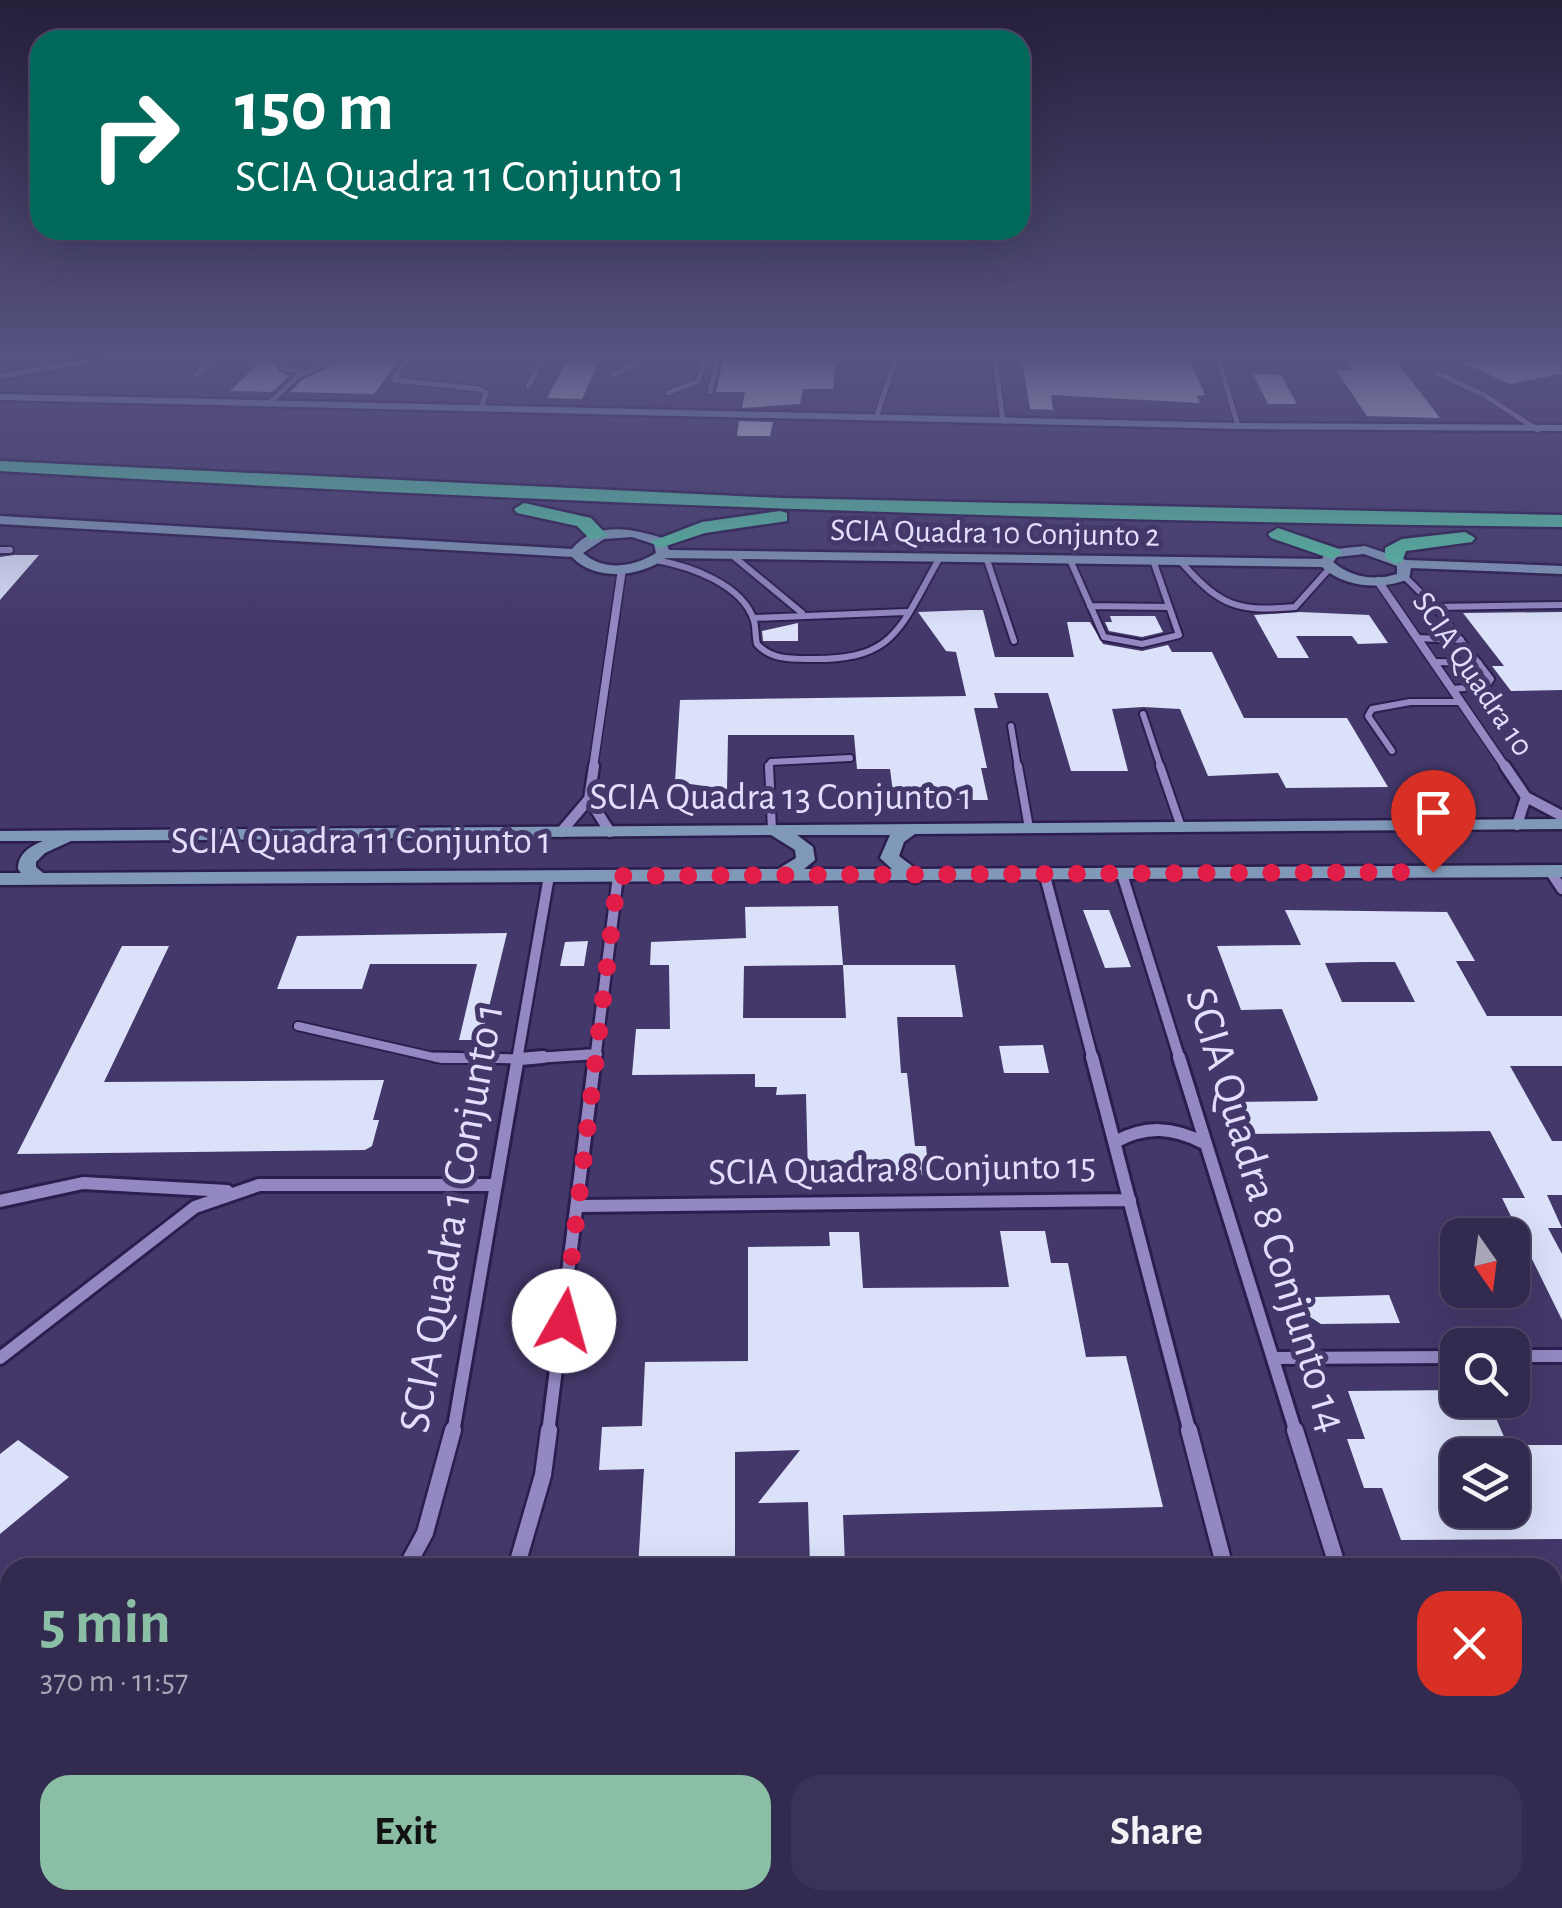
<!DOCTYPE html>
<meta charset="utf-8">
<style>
:root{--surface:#332a50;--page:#3b3257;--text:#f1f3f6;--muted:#a9a7b7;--line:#4e4667;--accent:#8abfa5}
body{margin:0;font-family:"Alegreya Sans",sans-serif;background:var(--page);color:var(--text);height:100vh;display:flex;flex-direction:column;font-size:38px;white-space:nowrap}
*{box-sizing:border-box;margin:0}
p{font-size:32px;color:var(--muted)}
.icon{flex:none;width:55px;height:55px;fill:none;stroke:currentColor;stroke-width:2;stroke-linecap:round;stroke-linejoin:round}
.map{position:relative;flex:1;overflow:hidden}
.details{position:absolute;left:0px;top:1558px;width:1562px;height:352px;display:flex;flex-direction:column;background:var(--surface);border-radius:30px 30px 0 0;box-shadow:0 10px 40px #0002,0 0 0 2px var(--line)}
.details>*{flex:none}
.guide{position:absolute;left:30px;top:30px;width:1000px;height:210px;border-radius:30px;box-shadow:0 10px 40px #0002,0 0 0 2px var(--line);background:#00695c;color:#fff;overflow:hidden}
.needle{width:65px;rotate:166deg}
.controls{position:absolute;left:1440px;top:1218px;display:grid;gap:20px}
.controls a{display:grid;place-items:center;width:90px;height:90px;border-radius:20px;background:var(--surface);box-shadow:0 10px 40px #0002,0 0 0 2px var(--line);font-size:50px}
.pin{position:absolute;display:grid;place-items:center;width:85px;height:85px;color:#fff;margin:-102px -42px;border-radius:50% 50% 50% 0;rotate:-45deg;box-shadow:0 0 10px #0007}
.pin .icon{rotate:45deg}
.me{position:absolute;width:110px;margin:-55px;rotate:7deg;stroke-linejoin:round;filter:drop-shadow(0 0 8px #0008)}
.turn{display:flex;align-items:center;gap:35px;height:210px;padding:0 40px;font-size:45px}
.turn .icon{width:130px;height:130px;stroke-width:2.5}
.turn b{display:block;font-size:70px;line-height:85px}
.round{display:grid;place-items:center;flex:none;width:105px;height:105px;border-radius:30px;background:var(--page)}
.headline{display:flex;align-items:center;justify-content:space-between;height:170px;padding:0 40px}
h1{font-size:60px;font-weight:600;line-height:75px;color:var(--accent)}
.cta{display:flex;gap:20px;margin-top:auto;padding:20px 40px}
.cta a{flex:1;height:115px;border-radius:30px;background:var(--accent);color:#111;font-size:40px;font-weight:600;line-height:115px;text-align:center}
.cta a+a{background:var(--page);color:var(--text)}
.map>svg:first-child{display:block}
.building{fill:#dae1f9;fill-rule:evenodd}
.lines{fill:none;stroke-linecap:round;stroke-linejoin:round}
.lane-far4-casing{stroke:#2b1d4d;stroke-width:8}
.lane-far3-casing{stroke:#2b1d4d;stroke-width:10}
.lane-far2-casing{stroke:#2b1d4d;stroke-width:12}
.lane-far1-casing{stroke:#2b1d4d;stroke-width:14}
.lane-casing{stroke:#2b1d4d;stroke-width:16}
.street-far3-casing{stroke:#2b1d4d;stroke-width:11}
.street-far2-casing{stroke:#2b1d4d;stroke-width:15}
.street-far1-casing{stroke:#2b1d4d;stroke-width:18}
.street-casing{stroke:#2b1d4d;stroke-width:21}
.secondary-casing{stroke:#2b1d4d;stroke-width:5}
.highway-casing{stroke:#2b1d4d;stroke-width:5}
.lane-far4{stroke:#9388c1;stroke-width:5}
.lane-far3{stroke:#9388c1;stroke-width:6}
.lane-far2{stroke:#9388c1;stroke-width:8}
.lane-far1{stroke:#9388c1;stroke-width:9}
.lane{stroke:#9388c1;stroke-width:11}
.street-far3{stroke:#9388c1;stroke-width:8}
.street-far2{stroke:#9388c1;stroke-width:10}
.street-far1{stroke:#9388c1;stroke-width:12}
.street{stroke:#9388c1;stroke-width:16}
.secondary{fill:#8199b9;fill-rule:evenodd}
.highway{fill:#57c2a5;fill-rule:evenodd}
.route{stroke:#e11d48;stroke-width:18;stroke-dasharray:0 32.4}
.labels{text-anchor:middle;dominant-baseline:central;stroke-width:10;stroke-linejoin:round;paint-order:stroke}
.far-street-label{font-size:32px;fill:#e3defd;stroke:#44386a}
.street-label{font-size:38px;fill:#e3defd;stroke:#44386a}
.near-street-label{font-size:45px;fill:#e3defd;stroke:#44386a}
</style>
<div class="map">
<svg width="1562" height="1908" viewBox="0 0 1562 1908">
<rect width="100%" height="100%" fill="#44386a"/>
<path class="building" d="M261,361H276L278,371L289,376L272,392L230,391Z
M340,361H398L374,394L290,392L302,380Z
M567,361H599L582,399L547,398Z
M723,361L836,362L833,389H803L800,404L742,408L745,392H716Z
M1022,361H1190L1205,395L1197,396L1200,403L1051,395L1053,410L1030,409Z
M1346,361H1396L1440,418L1367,416L1336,370H1353Z
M1460,361H1560L1561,374L1509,384Z
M1253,374L1281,375L1297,404H1268Z
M739,421L773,422L770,436H737Z
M14,555H39L0,600V557Z
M971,610H983L995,657H1074L1067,622H1090L1103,644L1142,651L1168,645L1172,652H1212L1244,718H1347L1388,787L1286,788L1278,773L1208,776L1180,709L1143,707L1112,709L1128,771H1071L1048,693H994L998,708H974L987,768H981L988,800H957L956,792H893L890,769H857L854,735H728L727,789L675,782L680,700L966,696L956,652L946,651L918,612Z
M1300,612L1369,615L1388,643L1358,644L1352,636H1296L1309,658H1278L1254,615Z
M1562,612V690L1511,691L1492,666H1504L1463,613Z
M1110,616H1155L1163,632L1142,637L1109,631L1105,622H1112Z
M798,623V641H763L762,631Z
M838,906L843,965H955L963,1017H897L901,1073H907L915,1146H926L929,1175L808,1176L806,1094L776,1095L777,1087H755V1074L632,1075L636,1029H670L669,965H650L651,942L746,938L745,907ZM843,965L846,1018H743L744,966Z
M1083,910H1109L1131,967L1105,968Z
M1285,910L1447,912L1475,961H1456L1487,1016H1562V1066H1510L1552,1141H1562V1195H1547L1562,1228H1548L1562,1254V1320L1502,1198H1525L1490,1131L1241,1134L1231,1102L1317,1101L1318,1098L1282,1009L1241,1010L1217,946L1301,945ZM1364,962H1395L1415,1002H1342L1325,963Z
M507,933L481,1040H459L477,964H370L362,989H277L297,936Z
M588,941L584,966H560L565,942Z
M122,946H169L104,1082L384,1080L373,1120H379L372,1146L365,1150L17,1154Z
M1043,1045L1049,1073H1004L999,1046Z
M1000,1231H1045L1051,1263H1068L1086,1357L1126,1356L1163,1507L843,1515L845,1564L810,1565L808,1502L758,1503L800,1450L735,1452V1568H638L644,1469L599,1470L602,1427L642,1426L645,1362L748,1361V1247L830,1246L829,1232H859L863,1288L1009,1287Z
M1389,1295L1400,1323L1321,1324L1281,1298Z
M1458,1390V1400H1488L1512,1455H1458V1510H1512V1445H1562V1539L1401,1540L1382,1488H1364L1347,1439H1365L1348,1391Z
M18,1440L69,1477L0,1534V1454Z"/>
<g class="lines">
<g class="lane-far4-casing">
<path id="lane-far4" d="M282,361L283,368L303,372
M405,361L394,380L480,389L486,393L481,409
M995,361L1003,421
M1219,361L1238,426
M1437,373L1484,395L1538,430
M196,375L213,361
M614,375L640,361
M528,387L541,361
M710,392L717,361
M668,393L698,381L705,361
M269,404L299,375L334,361
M876,418L895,361"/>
</g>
<g class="lane-far3-casing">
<path id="lane-far3" d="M0,550H10
M733,556L802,613
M656,560C689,566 743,584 754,621C756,628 755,636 757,644C770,659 789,659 808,659C896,661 899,629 939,559
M987,560L1014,641
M1071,562L1104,637L1142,644L1179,635L1154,563
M1183,564C1221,607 1239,612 1295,607L1329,569
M1404,576L1435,607L1491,679L1486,686L1453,689
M1090,606L1169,607
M1435,607L1562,605
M753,618L906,612
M1417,638L1461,640
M1434,662L1479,663
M1143,714L1161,768
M1011,726L1018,768
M1392,751L1368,716L1372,709L1410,702H1461
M768,768L771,762L850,758"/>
</g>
<g class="lane-far2-casing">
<path id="lane-far2" d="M769,766L772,830
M1018,766L1029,828
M1160,766L1181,827
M298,1026L442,1059H520"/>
</g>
<g class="lane-far1-casing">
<path id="lane-far1" d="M435,1057L520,1059"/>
</g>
<g class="lane-casing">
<path id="lane" d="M991,1908L997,1900"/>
</g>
<g class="street-far3-casing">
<path id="street-far3" d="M1378,581L1506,768
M593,768L622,569"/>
</g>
<g class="street-far2-casing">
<path id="street-far2" d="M1505,766L1526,797L1562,816
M589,799L610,832
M1517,825L1526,797
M561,832L589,799L594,766
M1550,871L1562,889
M1122,874L1180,1060
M1045,876L1093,1060
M520,1059L597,1054
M517,1060L549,876
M595,1060L618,876"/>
</g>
<g class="street-far1-casing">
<path id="street-far1" d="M1092,1057L1190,1433
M1179,1057L1296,1433
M520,1059L543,1057
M1115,1142C1146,1125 1173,1127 1204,1143
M0,1201L83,1183L227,1191
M579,1206L1130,1200
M1512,1356H1562
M0,1358L195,1207L259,1185H496
M1274,1358L1458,1357
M453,1433L518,1057
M548,1433L595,1057"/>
</g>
<g class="street-casing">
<path id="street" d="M1189,1430L1225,1568
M1295,1430L1338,1568
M406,1568L425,1533L453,1430
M516,1568L543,1475L549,1430
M1392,1900V1908
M129,1908L136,1900
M266,1908L272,1900
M1240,1908L1242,1900"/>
</g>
<g class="secondary-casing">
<path id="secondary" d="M78,361H101L0,379V373Z
M0,394L1238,423L1562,425V431L1238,429L0,400Z
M0,516L572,549C596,520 634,529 665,539L669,550L1322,559L1327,550L1365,546L1406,560L1562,566V574L1411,568L1409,579C1381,590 1345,588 1322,567L666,558C640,577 596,582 572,557L0,524ZM632,537L654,544L656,553C634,567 604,572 583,553L604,539ZM1364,554L1397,566V574C1375,581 1352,578 1333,562L1337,557Z
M1562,819V829L915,834L904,842L899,856L916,869L1562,865V877L922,880L915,883L907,880L0,885V873H21L18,869C18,854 30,846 43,841H0V831ZM771,835L795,850L796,858L778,869L43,873L36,867V862L45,853L71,841ZM797,835H890L880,858L892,869H804L815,860L813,847Z"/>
</g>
<g class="highway-casing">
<path id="highway" d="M0,461L781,498L1562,515V527C1041,521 520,502 0,471Z
M524,503L591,518L608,536L591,540L577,526L517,513L514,509Z
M780,511L787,513V521L705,533L660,548L650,542L702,522Z
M1278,528L1339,549L1342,553L1332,559L1271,538L1268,534Z
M1465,532L1475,538L1472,542L1406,551L1402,562L1395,564L1385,558V548L1402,539Z"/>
</g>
<use href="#lane-far4" class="lane-far4"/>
<use href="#lane-far3" class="lane-far3"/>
<use href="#lane-far2" class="lane-far2"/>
<use href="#lane-far1" class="lane-far1"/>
<use href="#lane" class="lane"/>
<use href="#street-far3" class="street-far3"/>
<use href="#street-far2" class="street-far2"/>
<use href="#street-far1" class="street-far1"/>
<use href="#street" class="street"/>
<use href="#secondary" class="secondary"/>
<use href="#highway" class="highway"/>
</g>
<linearGradient id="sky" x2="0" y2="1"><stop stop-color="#251f3a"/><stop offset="0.57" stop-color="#565381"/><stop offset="1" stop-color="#565381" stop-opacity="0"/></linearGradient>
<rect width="1562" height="628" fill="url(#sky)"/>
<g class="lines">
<path class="route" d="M564,1321L618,876L1433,872"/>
</g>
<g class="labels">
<g class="far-street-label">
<text transform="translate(995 533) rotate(1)">SCIA Quadra 10 Conjunto 2</text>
<text transform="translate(1473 674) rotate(56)">SCIA Quadra 10</text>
</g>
<g class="street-label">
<text x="781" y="798">SCIA Quadra 13 Conjunto 1</text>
<text x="361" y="842">SCIA Quadra 11 Conjunto 1</text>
<text transform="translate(902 1170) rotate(-1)">SCIA Quadra 8 Conjunto 15</text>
</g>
<g class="near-street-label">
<text transform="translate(1266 1210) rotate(73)">SCIA Quadra 8 Conjunto 14</text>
<text transform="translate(452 1218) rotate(-80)">SCIA Quadra 1 Conjunto 1</text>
</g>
</g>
</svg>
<div class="controls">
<a><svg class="needle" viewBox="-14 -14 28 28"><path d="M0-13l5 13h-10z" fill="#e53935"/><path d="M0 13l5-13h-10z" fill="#a9a7b7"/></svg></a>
<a><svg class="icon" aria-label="search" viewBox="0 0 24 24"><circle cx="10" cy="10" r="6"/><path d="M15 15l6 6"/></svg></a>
<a><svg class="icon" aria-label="layers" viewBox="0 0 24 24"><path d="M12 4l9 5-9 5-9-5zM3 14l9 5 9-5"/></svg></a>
</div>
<div class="pin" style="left:1433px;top:872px;background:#d93025"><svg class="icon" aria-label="arrive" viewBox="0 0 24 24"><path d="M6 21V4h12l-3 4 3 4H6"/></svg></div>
<svg class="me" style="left:564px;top:1321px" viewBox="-20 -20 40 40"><circle r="19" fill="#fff"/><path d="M0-13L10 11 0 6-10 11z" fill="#e11d48"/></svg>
<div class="guide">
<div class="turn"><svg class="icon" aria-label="right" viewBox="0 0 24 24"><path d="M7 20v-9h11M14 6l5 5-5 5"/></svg><div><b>150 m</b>SCIA Quadra 11 Conjunto 1</div></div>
</div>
<section class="details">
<div class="headline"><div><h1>5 min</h1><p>370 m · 11:57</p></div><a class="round" style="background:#d93025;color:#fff"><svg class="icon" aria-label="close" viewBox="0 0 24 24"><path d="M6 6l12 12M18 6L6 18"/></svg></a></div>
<div class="cta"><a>Exit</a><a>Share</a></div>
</section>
</div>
